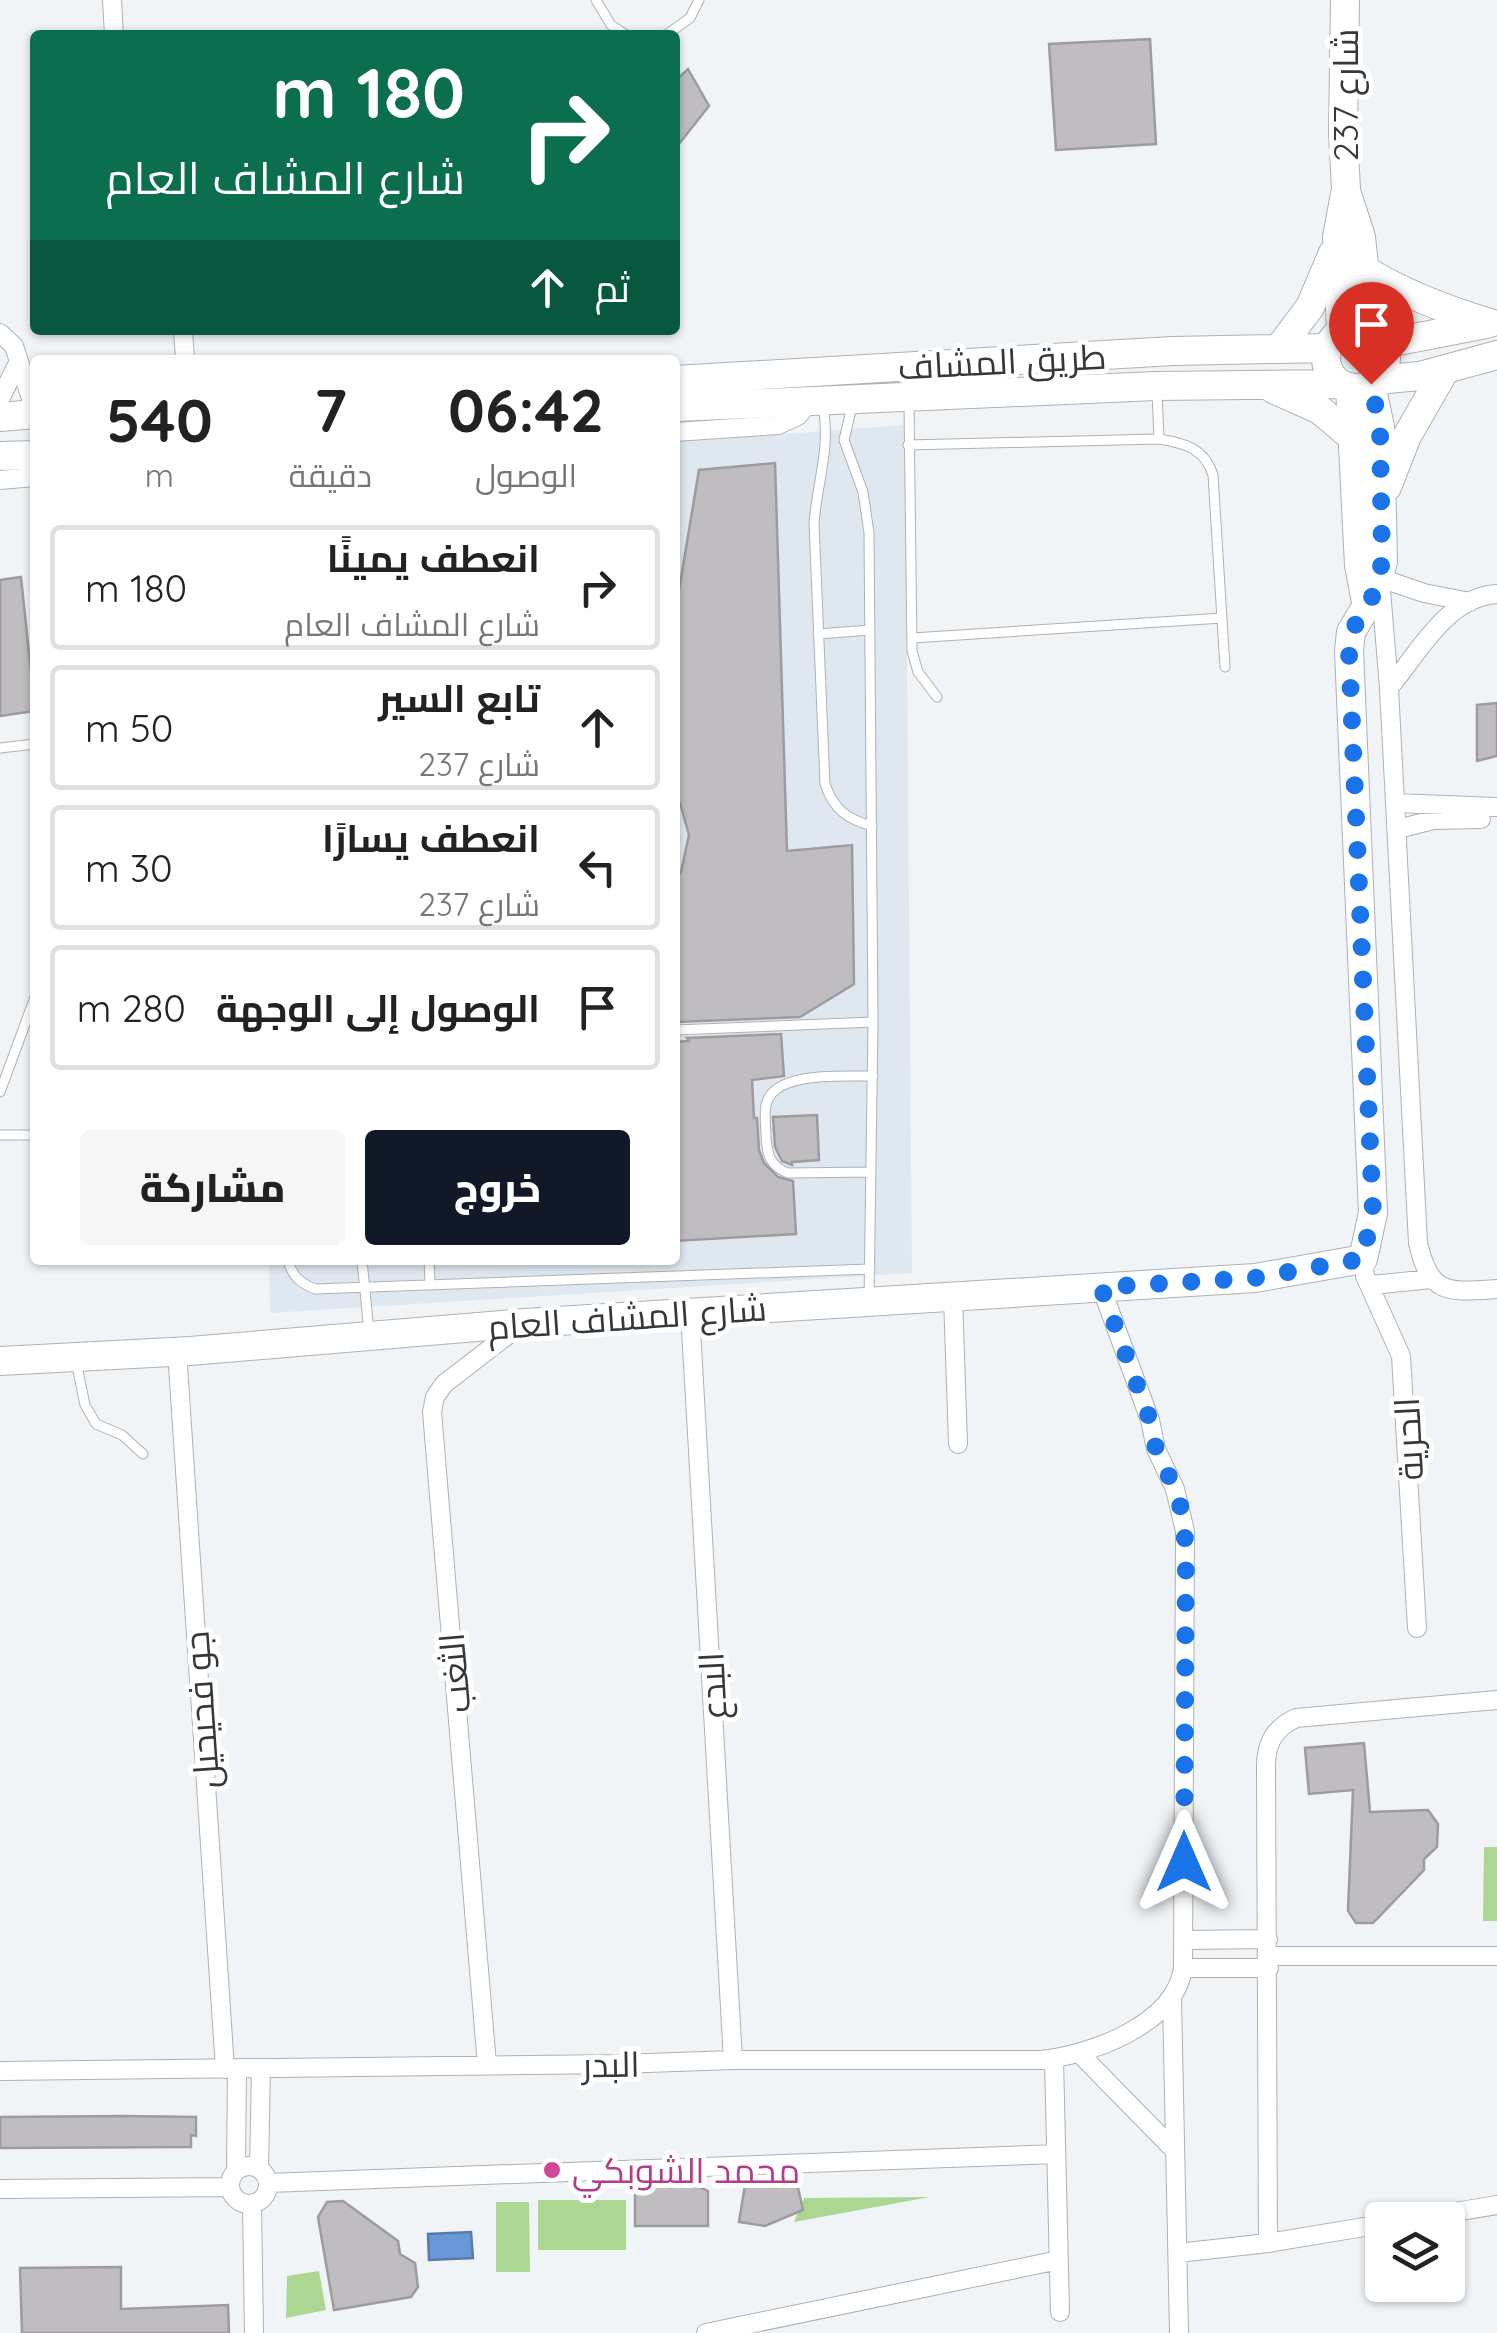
<!DOCTYPE html>
<html lang="ar">
<meta charset="utf-8">
<style>
:root{--surface:#fff;--page:#f6f6f6;--text:#222;--muted:#767676;--line:#e0e0e0;--accent:#111827}
body{margin:0;font-family:Quicksand,Cairo,sans-serif;background:var(--page);color:var(--text);direction:rtl;height:100vh;display:flex;flex-direction:column;font-size:38px;white-space:nowrap}
*{box-sizing:border-box;margin:0}
p{font-size:32px;color:var(--muted)}
.icon{flex:none;width:55px;height:55px;fill:none;stroke:currentColor;stroke-width:2;stroke-linecap:round;stroke-linejoin:round}
.map{position:relative;flex:1;overflow:hidden;direction:ltr}
.panel{position:absolute;left:30px;top:355px;width:650px;height:910px;display:flex;flex-direction:column;background:var(--surface);border-radius:10px;box-shadow:0 2px 8px #0004;direction:rtl}
.panel>*{flex:none}
.top-card{position:absolute;left:30px;top:30px;width:650px;height:305px;border-radius:10px;box-shadow:0 2px 8px #0004;direction:rtl;background:#0b6e4f;color:#fff;overflow:hidden}
.tools{position:absolute;left:1365px;top:2202px;display:grid;gap:20px}
.tools a{display:grid;place-items:center;width:100px;height:100px;border-radius:10px;background:var(--surface);box-shadow:0 2px 8px #0004;font-size:50px}
.pin{position:absolute;display:grid;place-items:center;width:85px;height:85px;color:#fff;margin:-102px -42px;border-radius:50% 50% 50% 0;rotate:-45deg;box-shadow:0 0 10px #0007}
.pin .icon{rotate:45deg}
.me{position:absolute;width:110px;margin:-55px;rotate:0deg;stroke-linejoin:round;filter:drop-shadow(0 0 8px #0008)}
.turn{display:flex;align-items:center;gap:35px;height:210px;padding:0 50px;font-size:45px}
.turn .icon{width:130px;height:130px;stroke-width:2.5}
.turn b{display:block;font-size:70px;line-height:85px}
.then{display:flex;align-items:center;height:95px;padding:0 50px;background:#0003;gap:20px;font-size:38px}
.eta{display:flex;justify-content:space-evenly;align-items:center;height:170px;text-align:center}
.eta b{font-size:60px;font-weight:800;line-height:70px}
.cta{display:flex;gap:20px;margin-top:auto;padding:20px 50px}
.cta a{flex:1;height:115px;border-radius:10px;background:var(--accent);color:#fff;font-size:40px;font-weight:800;line-height:115px;text-align:center}
.cta a+a{background:var(--page);color:var(--text)}
ul{padding:0;list-style:none}
li{display:flex;align-items:center;gap:30px;height:125px;margin:0 20px 15px;padding:0 30px;border:5px solid var(--line);border-radius:10px}
li div{flex:1}
li b{display:block;font-size:38px}
li em{font-style:normal}
.map>svg:first-child{display:block}
.built{fill:#dfe8f0}
.green{fill:#abd793}
.water{fill:#6a97da;stroke:#5a7aa9;stroke-width:2.5}
.building{fill:#c0bdc0;stroke:#9e9b9e;stroke-width:2.5}
.lines{fill:none;stroke-linecap:round;stroke-linejoin:round}
.lane-casing{stroke:#aeb1b3;stroke-width:11}
.street-casing{stroke:#aeb1b3;stroke-width:20}
.secondary-casing{stroke:#aeb1b3;stroke-width:30}
.lane{stroke:#fff;stroke-width:9}
.street{stroke:#fff;stroke-width:18}
.secondary{stroke:#fff;stroke-width:28}
.route{stroke:#1a73e8;stroke-width:18;stroke-dasharray:0 32.4}
.hotel-dot{fill:#d1479c;stroke:#fff;stroke-width:4}
.labels{text-anchor:middle;dominant-baseline:central;stroke-width:10;stroke-linejoin:round;paint-order:stroke}
.street-label{font-size:35px;fill:#363738;stroke:#fff}
.hotel-label{font-size:35px;fill:#b23c85;stroke:#fff;text-anchor:start}
</style>
<div class="map">
<svg width="1497" height="2333" viewBox="0 0 1497 2333">
<rect width="100%" height="100%" fill="#f0f4f6"/>
<path class="built" d="M905,425L912,1273L270,1313L269,1260H675V442Z"/>
<path class="green" d="M1484,1847H1497V1921H1483Z
M930,2197L794,2222L804,2198Z
M538,2200H626V2250H538Z
M496,2202H529L530,2272H496Z
M319,2271L326,2310L286,2318L287,2276Z"/>
<path class="water" d="M471,2232L473,2258L429,2260L428,2234Z"/>
<path class="building" d="M1150,39L1156,144L1056,150L1049,44Z
M688,69L709,106L675,149V81Z
M775,463L787,851L852,845L854,984L800,1017L677,1022L675,879L681,872L689,835L680,803L675,796V614L699,470Z
M21,577L35,711L0,716V580Z
M1497,703V756L1477,761V705Z
M781,1034L784,1076L752,1080L754,1118H757L759,1150L764,1163L778,1177L793,1181L796,1234L675,1241V1188H678L675,1042L689,1041L687,1038Z
M817,1115L819,1160L792,1162V1165L782,1161L775,1147L773,1117Z
M1364,1743L1370,1812L1428,1810L1438,1824L1437,1847L1424,1859V1870L1373,1923H1356L1348,1911L1353,1790L1309,1794L1305,1748Z
M124,2116L196,2117V2136L191,2135V2147L0,2148V2117Z
M746,2179H796L803,2210L765,2226L739,2222Z
M635,2183H691L708,2191V2226H635Z
M343,2201L398,2241L400,2254L415,2263L418,2287L411,2297L334,2310L318,2217L327,2202Z
M121,2267V2309L228,2305L229,2333H22L20,2268Z"/>
<g class="lines">
<g class="lane-casing">
<path id="lane" d="M596,0L611,25L626,35
M666,35L690,18L699,0
M1157,392L1159,439
M909,403L912,651L918,672L937,697
M852,406L844,440L863,492L869,533L873,1022L869,1300
M823,407C831,447 817,483 814,523L825,784C834,810 847,819 872,826
M908,445L1159,439C1185,443 1205,449 1213,475L1225,667
M818,634L870,630
M912,638L1222,618
M0,748L35,744
M675,1030L873,1022
M0,1092L35,997
M0,1135H35
M871,1172L788,1173C770,1166 767,1155 766,1136C766,1126 764,1114 766,1105C773,1070 845,1077 873,1076
M288,1260C292,1276 300,1283 315,1289L870,1269
M362,1260L369,1332
M429,1260L430,1283
M76,1361L85,1405L96,1424L122,1435L143,1454"/>
</g>
<g class="street-casing">
<path id="street" d="M112,0L114,35
M183,330L185,360
M0,333L14,346L35,411
M0,399L18,363
M675,432L778,425L798,416L811,399
M0,480L35,477
M1497,594C1446,597 1418,654 1389,688L1418,1243C1430,1296 1448,1292 1497,1289
M1389,688L1380,578L1424,593L1470,602
M1395,803L1497,807
M1398,829L1433,820L1481,819
M1363,1259L1365,1276L1401,1356L1417,1628
M1372,1285L1431,1279
M953,1297L958,1444
M690,1312L733,2060
M177,1351L225,2069
M1184,1940L1268,1939
M1269,1956H1497
M1183,1968H1269
M1172,1999L1179,2333
M1080,2054L1175,2151
M1054,2059L1060,2312
M487,2065L432,1412L435,1397L444,1384L522,1324
M0,2071L619,2064L733,2060H1040C1090,2055 1175,2025 1183,1968L1185,1531L1175,1489L1156,1449L1150,1420L1101,1287
M230 2185a19 19 0 1 1 38 0a19 19 0 1 1-38 0Z
M259,2169L261,2068
M236,2171L237,2069
M268,2183L1056,2154
M0,2189L230,2187
M252,2204L254,2333
M1407,2220L1497,2205
M1268,2243L1266,1766C1266,1742 1275,1728 1296,1718L1497,1700
M1178,2253L1268,2243L1382,2224
M706,2333L1059,2260"/>
</g>
<g class="secondary-casing">
<path id="secondary" d="M1346,191L1361,237L1371,332
M1365,270C1404,294 1446,310 1490,323
M1326 358a30 30 0 1 1 60 0a30 30 0 1 1-60 0Z
M1341,332L1337,237L1346,189L1343,133L1345,0
M1383,344L1486,324
M1280,347L1310,307L1333,253
M675,380L1173,351L1328,348
M1377,380L1420,376L1497,355
M1350,387L1359,565L1366,602
M1273,389L1320,410L1352,437
M675,407L1156,386L1341,384
M0,417L35,414
M0,456L35,455
M1387,487L1407,436L1445,370
M0,1361L190,1351L525,1323L1255,1278L1363,1259L1373,1213L1349,651L1351,632L1375,592L1383,562L1380,427L1371,384"/>
</g>
<use href="#lane" class="lane"/>
<use href="#street" class="street"/>
<use href="#secondary" class="secondary"/>
</g>
<g class="lines">
<path class="route" d="M1184,1862L1186,1552L1183,1515L1175,1489L1156,1449L1150,1420L1101,1287L1254,1278L1362,1259L1373,1213L1349,652L1351,632L1375,592L1382,562L1380,428L1371,384"/>
</g>
<circle class="hotel-dot" cx="552" cy="2170" r="10"/>
<g class="labels">
<g class="street-label">
<text transform="translate(1345 95) rotate(-90)">شارع 237</text>
<text transform="translate(1002 361) rotate(-3)">طريق المشاف</text>
<text transform="translate(627 1317) rotate(-4)">شارع المشاف العام</text>
<text transform="translate(1408 1439) rotate(-93)">الحرية</text>
<text transform="translate(454 1673) rotate(-95)">الثغب</text>
<text transform="translate(712 1686) rotate(-93)">البدع</text>
<text transform="translate(201 1710) rotate(-94)">جو فحيحيل</text>
<text transform="translate(611 2064) rotate(-1)">البدر</text>
</g>
<g class="hotel-label">
<text x="572" y="2170">محمد الشوبكي</text>
</g>
</g>
</svg>
<div class="tools">
<a><svg class="icon" aria-label="layers" viewBox="0 0 24 24"><path d="M12 4l9 5-9 5-9-5zM3 14l9 5 9-5"/></svg></a>
</div>
<div class="pin" style="left:1371px;top:384px;background:#d93025"><svg class="icon" aria-label="arrive" viewBox="0 0 24 24"><path d="M6 21V4h12l-3 4 3 4H6"/></svg></div>
<svg class="me" style="left:1184px;top:1862px" viewBox="-20 -20 40 40"><path d="M0-17L14 15 0 8-14 15z" fill="#1a73e8" stroke="#fff" stroke-width="4"/></svg>
<div class="top-card">
<div class="turn"><svg class="icon" aria-label="right" viewBox="0 0 24 24"><path d="M7 20v-9h11M14 6l5 5-5 5"/></svg><div><b>180 m</b>شارع المشاف العام</div></div>
<div class="then">ثم<svg class="icon" aria-label="ahead" viewBox="0 0 24 24"><path d="M12 20V5M6 11l6-6 6 6"/></svg></div>
</div>
<section class="panel">
<div class="eta">
<div><b>06:42</b><p>الوصول</p></div>
<div><b>7</b><p>دقيقة</p></div>
<div><b>540</b><p>m</p></div>
</div>
<ul>
<li><svg class="icon" aria-label="right" viewBox="0 0 24 24"><path d="M7 20v-9h11M14 6l5 5-5 5"/></svg><div><b>انعطف يمينًا</b><p>شارع المشاف العام</p></div><em>180 m</em></li>
<li><svg class="icon" aria-label="ahead" viewBox="0 0 24 24"><path d="M12 20V5M6 11l6-6 6 6"/></svg><div><b>تابع السير</b><p>شارع 237</p></div><em>50 m</em></li>
<li><svg class="icon" aria-label="left" viewBox="0 0 24 24"><path d="M17 20v-9H6M10 6l-5 5 5 5"/></svg><div><b>انعطف يسارًا</b><p>شارع 237</p></div><em>30 m</em></li>
<li><svg class="icon" aria-label="arrive" viewBox="0 0 24 24"><path d="M6 21V4h12l-3 4 3 4H6"/></svg><div><b>الوصول إلى الوجهة</b></div><em>280 m</em></li>
</ul>
<div class="cta"><a>خروج</a><a>مشاركة</a></div>
</section>
</div>
